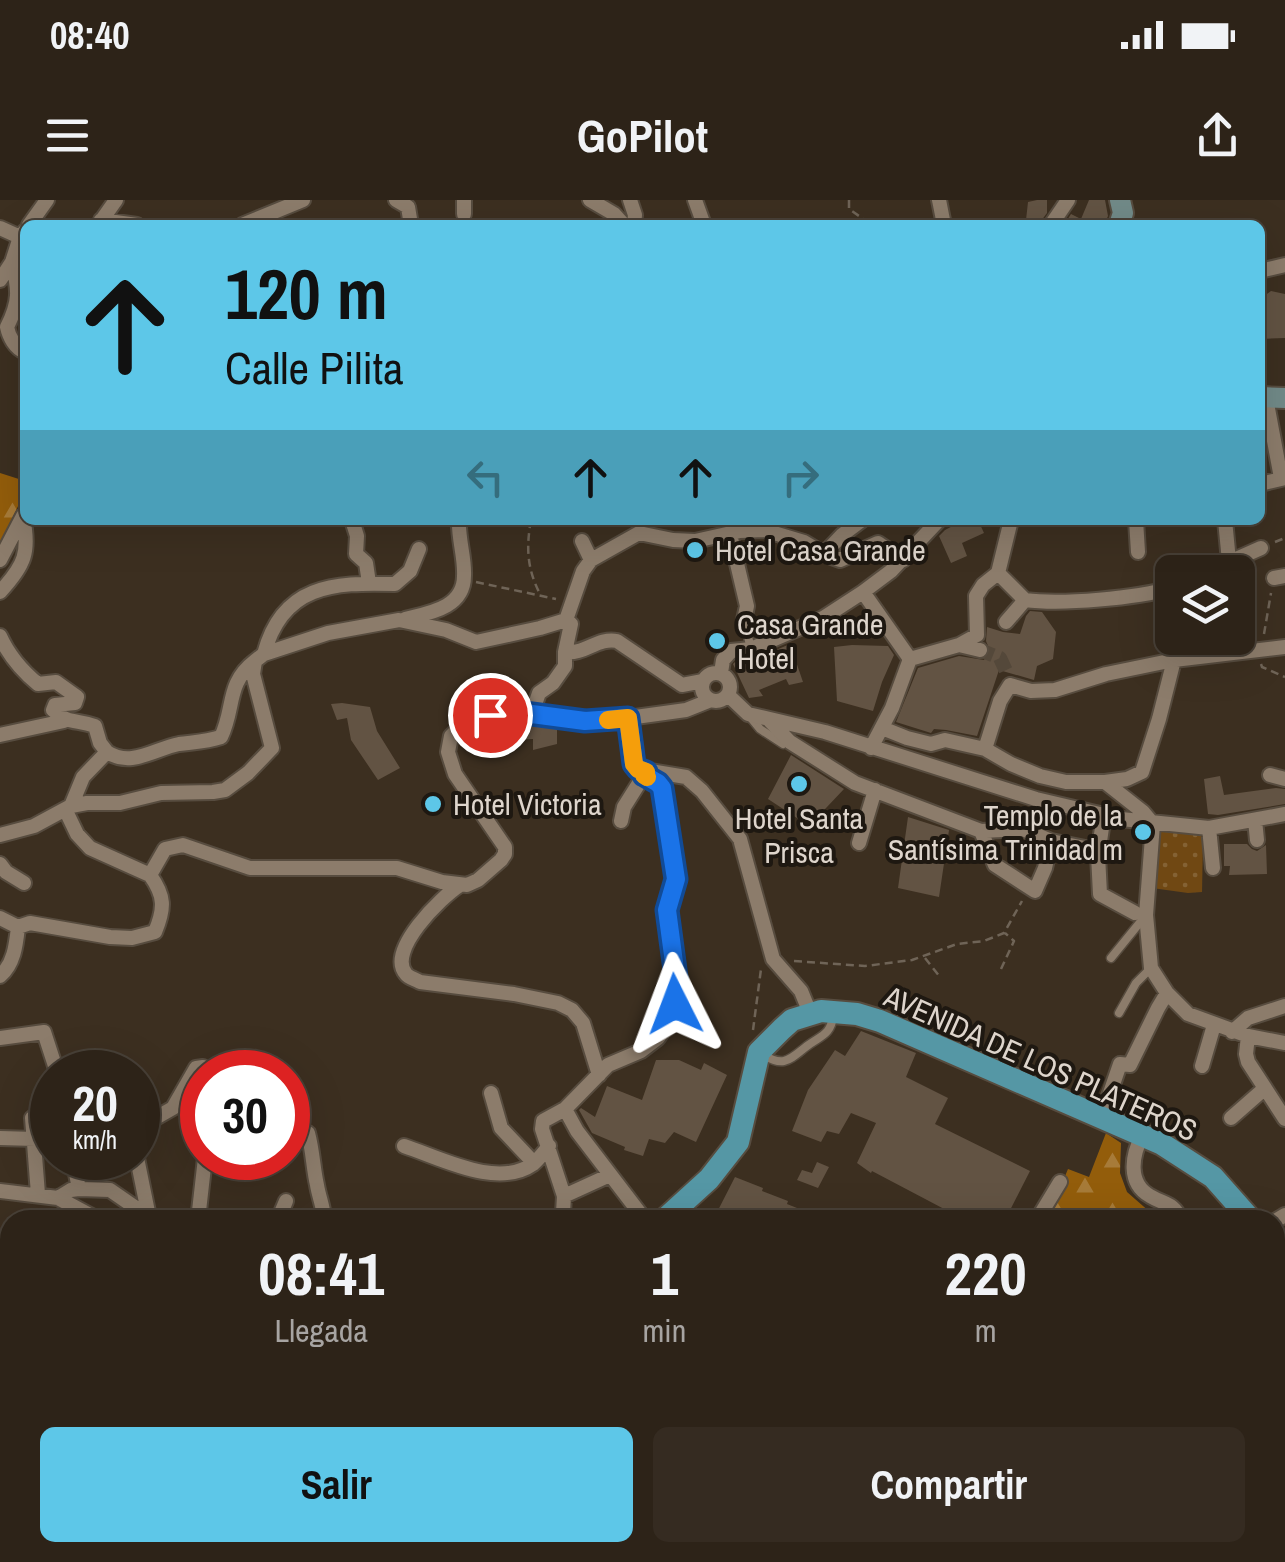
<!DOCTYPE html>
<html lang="es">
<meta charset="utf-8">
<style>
:root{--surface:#2d2318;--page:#352b21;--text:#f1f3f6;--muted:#a7a4a2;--line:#484037;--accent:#5dc7e8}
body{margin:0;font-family:"Archivo Narrow",sans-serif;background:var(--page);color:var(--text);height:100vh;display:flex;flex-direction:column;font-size:38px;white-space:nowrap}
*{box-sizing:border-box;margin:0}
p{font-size:32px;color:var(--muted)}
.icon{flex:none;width:55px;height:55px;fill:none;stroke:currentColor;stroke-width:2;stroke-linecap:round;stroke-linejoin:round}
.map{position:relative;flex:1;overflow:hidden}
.details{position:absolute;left:0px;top:1010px;width:1285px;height:352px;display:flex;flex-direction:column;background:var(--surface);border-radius:30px 30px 0 0;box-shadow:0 10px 40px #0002,0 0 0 2px var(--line)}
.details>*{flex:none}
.banner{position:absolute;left:20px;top:20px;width:1245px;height:305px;border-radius:15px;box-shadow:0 10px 40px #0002,0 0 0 2px var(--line);background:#5dc7e8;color:#111;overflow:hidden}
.tools{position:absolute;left:1155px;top:355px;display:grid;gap:20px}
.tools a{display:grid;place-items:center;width:100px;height:100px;border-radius:15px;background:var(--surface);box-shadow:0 10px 40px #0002,0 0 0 2px var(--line);font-size:50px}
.speed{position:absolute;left:30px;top:850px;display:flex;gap:20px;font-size:50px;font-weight:700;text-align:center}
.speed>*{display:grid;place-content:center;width:130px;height:130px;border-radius:50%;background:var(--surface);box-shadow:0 10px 40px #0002,0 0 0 2px var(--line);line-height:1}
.speed small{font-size:25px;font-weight:400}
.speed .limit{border:15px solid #d22;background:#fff;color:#111}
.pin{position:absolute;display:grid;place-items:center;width:85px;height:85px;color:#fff;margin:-42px;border:5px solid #fff;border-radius:50%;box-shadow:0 2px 10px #0007}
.me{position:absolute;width:110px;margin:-55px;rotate:357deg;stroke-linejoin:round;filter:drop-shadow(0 0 8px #0008)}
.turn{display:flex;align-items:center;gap:35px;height:210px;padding:0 40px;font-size:45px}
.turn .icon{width:130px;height:130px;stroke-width:2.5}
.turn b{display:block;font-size:70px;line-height:85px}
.lanes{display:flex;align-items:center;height:95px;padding:0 40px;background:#0003;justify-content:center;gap:50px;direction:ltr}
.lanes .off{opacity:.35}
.eta{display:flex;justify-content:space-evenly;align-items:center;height:170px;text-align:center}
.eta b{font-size:60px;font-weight:800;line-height:70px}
.cta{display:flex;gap:20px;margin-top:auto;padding:20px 40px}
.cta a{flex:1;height:115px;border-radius:15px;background:var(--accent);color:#111;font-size:40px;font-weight:800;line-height:115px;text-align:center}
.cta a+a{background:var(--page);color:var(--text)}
.status{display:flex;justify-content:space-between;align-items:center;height:70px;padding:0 50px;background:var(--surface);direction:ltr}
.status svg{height:28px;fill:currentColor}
header{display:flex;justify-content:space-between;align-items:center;height:130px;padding:0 40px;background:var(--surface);font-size:45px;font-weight:800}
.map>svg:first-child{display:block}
.grass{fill:url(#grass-dots)}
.forest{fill:url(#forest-firs)}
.building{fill:#625343}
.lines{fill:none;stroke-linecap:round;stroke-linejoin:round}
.street-tunnel{stroke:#54483a;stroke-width:14;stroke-dasharray:14 7;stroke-linecap:butt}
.lane-casing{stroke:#574c3f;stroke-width:11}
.street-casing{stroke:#574c3f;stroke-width:18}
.secondary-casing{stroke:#574c3f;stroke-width:24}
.primary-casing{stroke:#574c3f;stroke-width:26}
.path{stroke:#6f6457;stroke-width:2.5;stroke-dasharray:8 5;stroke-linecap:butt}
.lane{stroke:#8c7c6b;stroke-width:8}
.street{stroke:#8c7c6b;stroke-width:14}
.secondary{stroke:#718a88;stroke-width:20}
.primary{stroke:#5597a5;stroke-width:22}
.route-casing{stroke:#114b97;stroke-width:25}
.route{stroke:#1a73e8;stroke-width:18}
.slow{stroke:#f59e0b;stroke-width:18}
.poi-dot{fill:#5dc7e8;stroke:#1e1811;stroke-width:4}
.labels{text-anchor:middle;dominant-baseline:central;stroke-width:8;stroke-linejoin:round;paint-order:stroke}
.poi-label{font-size:30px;fill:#ded5cc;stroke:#1e1811;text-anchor:start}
.street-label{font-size:30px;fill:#ded5cc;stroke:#1e1811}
</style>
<div class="status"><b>08:40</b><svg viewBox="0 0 49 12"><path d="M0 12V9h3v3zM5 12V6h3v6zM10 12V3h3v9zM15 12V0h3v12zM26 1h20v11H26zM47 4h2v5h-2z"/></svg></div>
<header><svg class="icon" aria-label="menu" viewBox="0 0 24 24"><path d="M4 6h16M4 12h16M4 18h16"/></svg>GoPilot<svg class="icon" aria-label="share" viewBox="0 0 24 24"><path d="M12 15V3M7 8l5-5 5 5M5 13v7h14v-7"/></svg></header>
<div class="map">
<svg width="1285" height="1362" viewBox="0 0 1285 1362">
<defs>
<pattern id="grass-dots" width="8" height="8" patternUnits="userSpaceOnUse" patternTransform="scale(2.5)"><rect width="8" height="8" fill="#704813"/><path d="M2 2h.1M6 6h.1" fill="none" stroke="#846234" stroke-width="1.8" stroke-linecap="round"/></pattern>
<pattern id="forest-firs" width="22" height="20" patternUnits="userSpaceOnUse" patternTransform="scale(2.5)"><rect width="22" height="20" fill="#935d0b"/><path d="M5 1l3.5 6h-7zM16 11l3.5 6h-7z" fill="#a77b39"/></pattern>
</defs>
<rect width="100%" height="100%" fill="#3c2f20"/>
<path class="grass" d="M1153,627L1201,635L1203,640L1202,692L1188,693L1152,688Z"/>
<path class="forest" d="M0,273L25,281V291L0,345Z
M1106,933L1121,943L1120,973L1127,992L1159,1020H1047L1068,969L1089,977Z
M1155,1352L1160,1360L1158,1362H954L945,1353Z"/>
<path class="building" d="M1037,0H1047V13L1041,21L1026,20L1028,2Z
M1089,0H1105L1108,16L1104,25H1064L1071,14L1081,19Z
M1271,91L1285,94V138L1260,139V99Z
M964,320H978L984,333L962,343L967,356L951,363L939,336L945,330Z
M1030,411L1042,412L1056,432L1053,459L1037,466L1034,480L999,470L977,536L946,530L934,529L931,533L896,522L918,468L959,456L984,460L990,451L986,441L987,427L1003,432L1020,434L1026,416Z
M790,444L803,482L789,485L786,479L759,490L763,496L749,498L733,464L736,461L755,459Z
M852,445L888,446L894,455L882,482L873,511L837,501L834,447Z
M342,503L370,507L377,531L400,568L378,580L351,540L347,518L337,520L331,504Z
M495,524L557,528V544L533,550V539L512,540L505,534L489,535L488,525Z
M791,555L844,589L809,626L768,599Z
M1220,576L1224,595L1276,588L1285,589V604L1218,615L1208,614L1204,579Z
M908,617L949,630L939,697L898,688Z
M1224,644H1247L1252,649L1257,651L1266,645L1267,674L1229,675L1230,666H1224Z
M861,831L916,853L906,877L948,898L935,924L1030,971L1005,1020H965L872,971L871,973L857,963L876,923L851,913L839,934L827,931L821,942L792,931L808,890L835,850L845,856Z
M656,860H679L701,870L704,863L727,875L696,942L674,932L665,943L649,939L643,956L624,950L625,947L592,933L579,910L581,908L595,917L607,886L642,900Z
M817,962L829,967L818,988L797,980L802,970L812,973Z
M735,977L763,988L762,991L788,1001L787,1004L827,1020H713Z"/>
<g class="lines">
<path class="street-tunnel" d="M980,450L1000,458L1007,473"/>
<g class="lane-casing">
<path id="lane" d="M744,420L751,449
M751,518L760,529L783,544
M1111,758L1146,715
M1119,813L1136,783L1151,768
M762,854C784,868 789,860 807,846C820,836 831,835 833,816"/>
</g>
<g class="street-casing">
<path id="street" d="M396,0L408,7L411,25
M464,0V14
M590,0L614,14L624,25
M630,0L635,15L634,25
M695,0L704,25
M939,0L944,25
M101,20L137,25
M99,24L116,0
M29,25L47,0
M242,25L303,0
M1051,25L1068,0
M0,28L20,37
M12,62C19,90 20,101 7,127C9,137 15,148 25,152
M1260,67L1264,70L1285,65
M0,80L12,62L20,37L25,31
M1266,198L1281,278
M1260,284L1285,278
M352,320L357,336L356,354L366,363L369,383
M1136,320L1138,352
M1225,320L1229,361
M730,334L747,406L744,420
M582,341L591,360
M824,354L842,335L862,320
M0,360L23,316
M1207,372L1261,348
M998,373L1025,400
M1274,378L1285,376
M0,392C25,365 30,352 23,317
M863,392L910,459
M1025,400C1063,405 1136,398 1172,388
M405,419C429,413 464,408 464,376C465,357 458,339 459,320
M1006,422L1025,400
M0,436C9,456 21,470 38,484L56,482L77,497L75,503L55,505L53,510C69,525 76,519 95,526L100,543L107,552
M959,445L977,435L976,396L983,385L998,373L1011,320
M565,452C584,455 598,437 617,441L682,485L703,481
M264,454C282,385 333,382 395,384L410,371L419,349
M910,459L959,445L980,450
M721,473L723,460L731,451L751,449L823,418L863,392L891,371L939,320
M702 487a14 14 0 1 1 28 0a14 14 0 1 1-28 0Z
M1010,485L1031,491L1055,490L1106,474L1174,460L1285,447
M728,495L748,514L825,532L1036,599L1121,619L1209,628L1285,614
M532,513L539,493L553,483L565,466V452L571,424L566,420
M627,518L634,564L638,569L686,577L702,591L740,639L773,759L801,791L810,813
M769,520L790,542L855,583L981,631L1023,629L1051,641L1090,649L1098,655
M882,528L907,538L931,544L945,540L985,549L1011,564L1040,576L1066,582H1105L1143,612L1153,624L1146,715L1151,768L1167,793L1188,814L1248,836L1285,843
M0,535L64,521
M871,548L892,508L910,459
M985,549L1000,501L1010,485
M107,552C131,568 154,549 179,544C194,542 206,542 221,537C235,508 226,483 255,461
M1270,575L1285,579
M1105,582L1127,579L1142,572L1159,519L1174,460
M71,606L83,577L107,552
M65,609L77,634L90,648L150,675
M1104,614L1098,655L1100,694L1135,713
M1255,620L1257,640
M621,621L624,607L646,572
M1209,628L1213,668
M981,631L995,665L1035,691L1045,668L1051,641
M0,635L34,626L71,606L87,603H120L161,593L213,592L225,590L248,573L272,548L253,474L255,461L264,454L328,433L399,420L446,430L476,442L540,428L566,420L583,371L591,360L639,333L673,340L695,341L740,331L764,330L804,342L824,354L840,360L878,343L903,360
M859,643L875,590
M0,664L6,672L24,683
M460,685C441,697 386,751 406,774C409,778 415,779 420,782L514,794L558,803L572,810L583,823L599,875
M0,718L18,727
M18,727L30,723L110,737L132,738L155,732C165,708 165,696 150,675L165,649L183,645L250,668H397L442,682L467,685L478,680L501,660L505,654V647L494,631L455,574L448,552L451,536L470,517L509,511L585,521L621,519L686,510L711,500
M0,776C14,764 16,745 18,727
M1232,832L1248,818L1285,806
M1248,836L1246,854L1248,862L1285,919
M0,838L44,832L57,872
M1202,866L1214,825
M491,893L501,928L534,963
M1111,905L1108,899L1120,864L1130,865L1158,808L1167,793
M565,909L577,931L645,1020
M32,918L38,994
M1231,918L1264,889
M138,928L173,908L196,868L203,867L210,872
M308,933C313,951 313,968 317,985C319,998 324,1007 324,1020
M1142,936C1132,955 1127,983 1150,996C1165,1005 1173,1002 1181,1020
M0,938L35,939L52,935
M404,946C441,958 497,989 533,964C539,959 544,952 549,946
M73,958L79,989
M137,958L149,1017
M0,991L58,998L71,990L79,989L110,990L149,1017L165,1020
M564,996L610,975
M58,998L99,1020
M198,1020L205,958
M278,1020L286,1001
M550,1020L563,1013L564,996L542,929L543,921L565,909L608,865L641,851L658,838L667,825L675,804L677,785L667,710L676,679L661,588L658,583L644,575
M1037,1020L1060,982
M1275,1021L1285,1015
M0,1083L10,1086
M0,1162L10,1166
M1275,1237L1285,1238
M0,1238L10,1241
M0,1345L10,1343
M1275,1346L1285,1356
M613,1352L644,1362
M1201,1352L1212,1362
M479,1362L487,1352
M515,1362L526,1352
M1113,1362L1115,1352
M1235,1362L1247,1352"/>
</g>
<g class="secondary-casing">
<path id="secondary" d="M1119,25L1123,13L1120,0
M1260,197L1285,198"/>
</g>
<g class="primary-casing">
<path id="primary" d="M664,1020L709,979L738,942L759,852L782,829L792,820L821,811L857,814L880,821L1162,944L1213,977L1251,1020
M1275,1043L1285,1049
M590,1362L600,1352"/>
</g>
<path class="path" d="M849,0V9L872,25
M531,320C526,347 527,369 540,394
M1275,342L1285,338
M476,382L556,399
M1264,434L1271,393
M1261,464L1262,467L1285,477
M925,758L940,777
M794,761L865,766L912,760L957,744L984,741L1004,733L1022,701
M1001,769L1014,741L1005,733
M753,830L761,769"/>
<use href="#lane" class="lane"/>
<use href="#street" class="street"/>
<use href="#secondary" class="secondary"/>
<use href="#primary" class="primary"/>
</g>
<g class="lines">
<g class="route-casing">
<path id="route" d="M490,515L509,511L585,521L628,518L634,564L638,569L646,572L644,575L658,583L662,588L676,679L667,710L677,785L675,804"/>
</g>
<use href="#route" class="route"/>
<path class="slow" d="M608,520L628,518L634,564L638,569L646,572L644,575L647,577"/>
</g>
<g class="poi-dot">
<circle cx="695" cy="350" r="10"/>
<circle cx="717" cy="441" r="10"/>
<circle cx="799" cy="584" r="10"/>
<circle cx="433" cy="604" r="10"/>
<circle cx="1143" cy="632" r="10"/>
</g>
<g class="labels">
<g class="poi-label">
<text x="715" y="350">Hotel Casa Grande</text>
<text x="737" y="424">Casa Grande<tspan x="737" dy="34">Hotel</tspan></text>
<text x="453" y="604">Hotel Victoria</text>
<text x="1123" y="615" text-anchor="end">Templo de la<tspan x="1123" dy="34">Santísima Trinidad m</tspan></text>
<text x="799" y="618" text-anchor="middle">Hotel Santa<tspan x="799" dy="34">Prisca</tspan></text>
</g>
<g class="street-label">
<text transform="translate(1041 863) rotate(24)">AVENIDA DE LOS PLATEROS</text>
</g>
</g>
</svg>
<div class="tools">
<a><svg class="icon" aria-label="layers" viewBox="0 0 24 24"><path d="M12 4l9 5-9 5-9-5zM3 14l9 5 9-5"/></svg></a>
</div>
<div class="speed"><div>20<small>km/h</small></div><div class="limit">30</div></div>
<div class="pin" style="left:490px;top:515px;background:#d93025"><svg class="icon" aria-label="arrive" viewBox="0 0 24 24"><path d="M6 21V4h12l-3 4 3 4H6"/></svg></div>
<svg class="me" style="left:675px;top:804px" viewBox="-20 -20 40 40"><path d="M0-17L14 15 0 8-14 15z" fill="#1a73e8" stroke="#fff" stroke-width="4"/></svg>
<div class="banner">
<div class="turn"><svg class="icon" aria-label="ahead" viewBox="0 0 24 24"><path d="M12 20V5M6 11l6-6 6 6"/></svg><div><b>120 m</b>Calle Pilita</div></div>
<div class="lanes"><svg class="icon off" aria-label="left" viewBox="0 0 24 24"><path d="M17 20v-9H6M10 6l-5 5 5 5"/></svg><svg class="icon" aria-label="ahead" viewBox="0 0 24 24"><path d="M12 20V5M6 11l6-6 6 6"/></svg><svg class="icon" aria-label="ahead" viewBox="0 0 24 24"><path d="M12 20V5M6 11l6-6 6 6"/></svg><svg class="icon off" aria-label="right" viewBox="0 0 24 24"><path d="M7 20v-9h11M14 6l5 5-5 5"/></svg></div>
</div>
<section class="details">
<div class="eta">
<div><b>08:41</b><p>Llegada</p></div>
<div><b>1</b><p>min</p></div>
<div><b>220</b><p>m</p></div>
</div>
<div class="cta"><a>Salir</a><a>Compartir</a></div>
</section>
</div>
